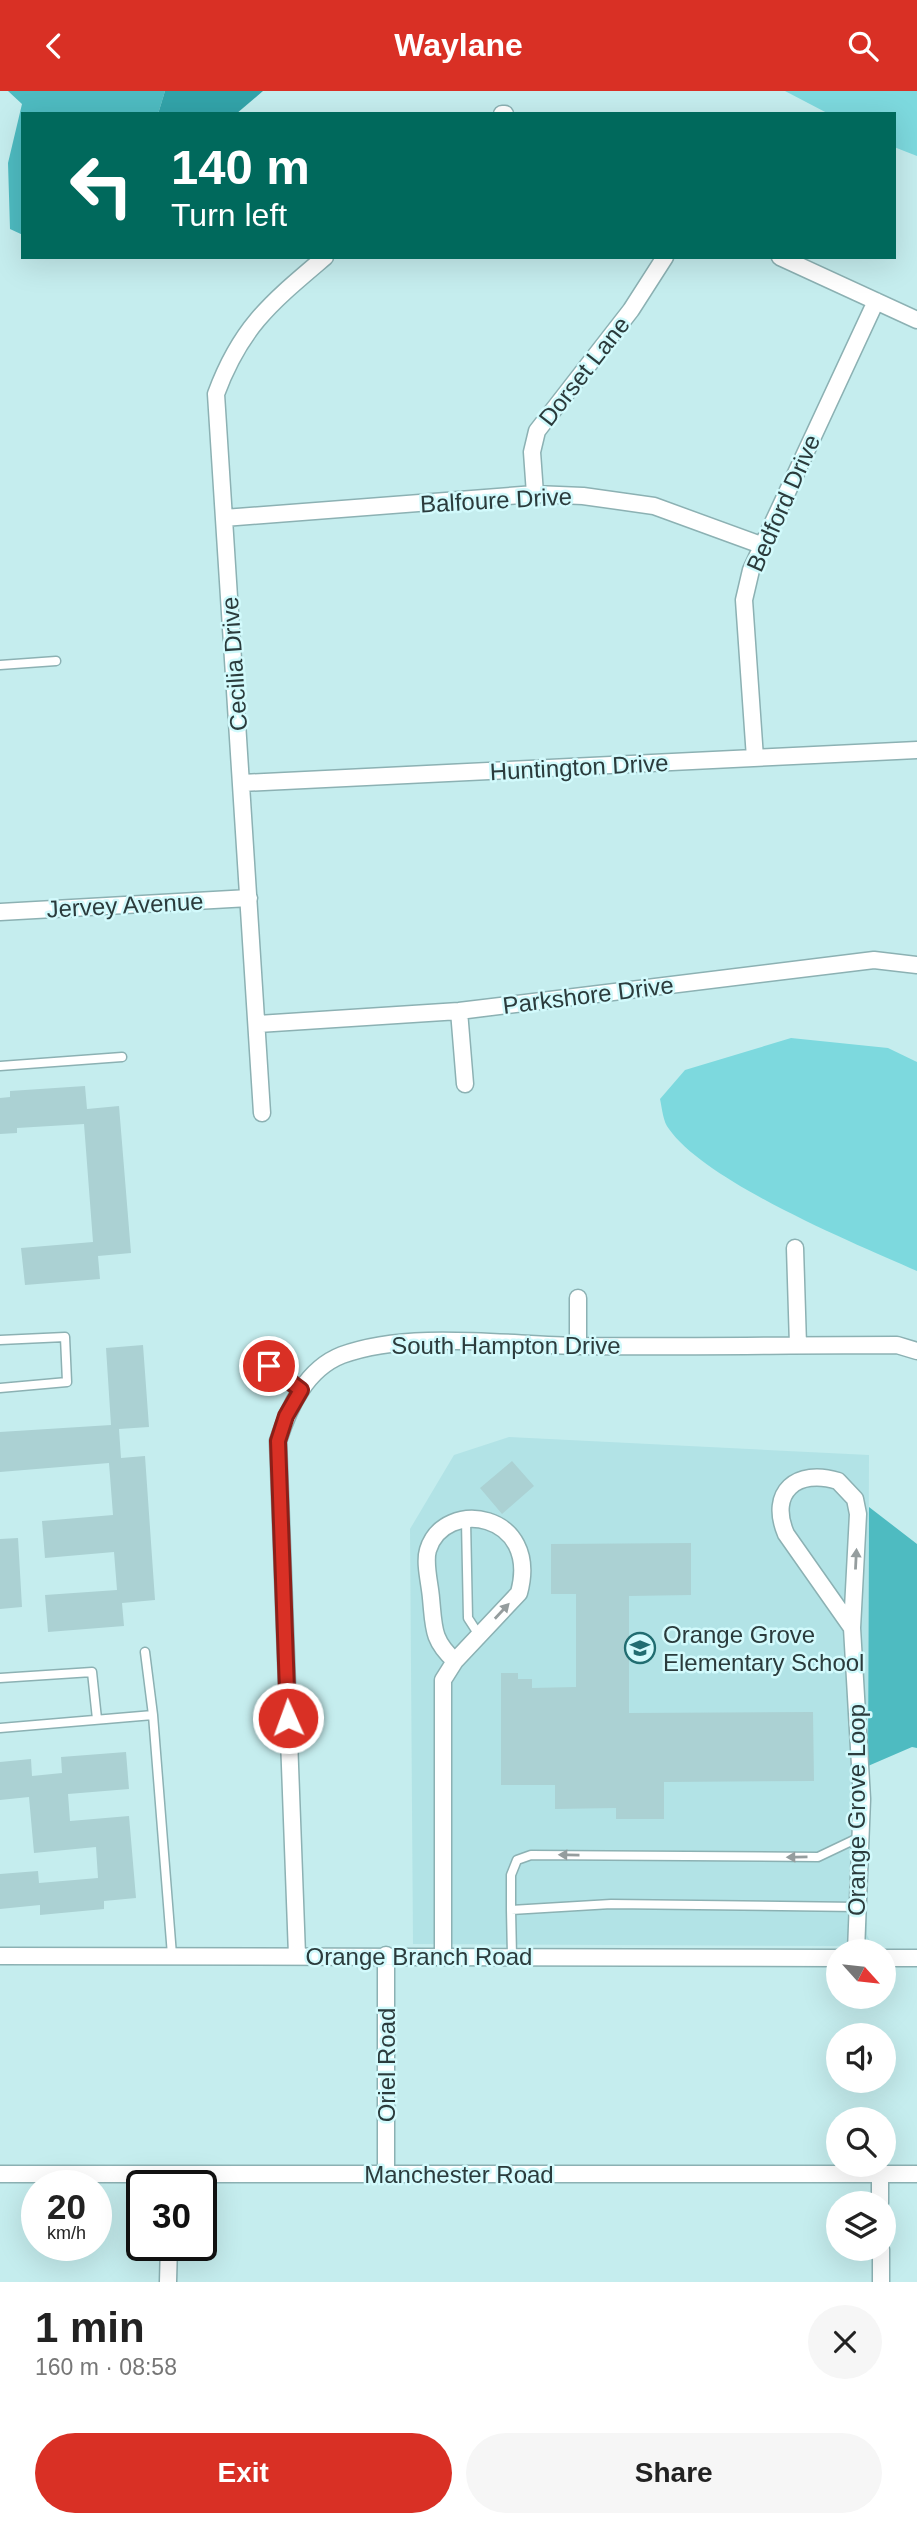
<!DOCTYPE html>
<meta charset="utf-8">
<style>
:root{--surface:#fff;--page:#f6f6f6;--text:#222;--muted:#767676;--accent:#d93025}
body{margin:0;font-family:Arial,sans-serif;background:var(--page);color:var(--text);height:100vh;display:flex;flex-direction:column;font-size:26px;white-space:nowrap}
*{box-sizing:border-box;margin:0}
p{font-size:23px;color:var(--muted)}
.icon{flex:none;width:38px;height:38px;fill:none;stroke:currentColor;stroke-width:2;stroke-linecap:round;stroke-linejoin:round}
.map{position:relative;height:2191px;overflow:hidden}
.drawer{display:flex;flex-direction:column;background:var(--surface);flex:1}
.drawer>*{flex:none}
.hud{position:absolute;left:21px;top:21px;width:875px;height:147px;border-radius:0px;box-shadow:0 7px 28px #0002;background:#00695c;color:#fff;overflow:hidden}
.needle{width:46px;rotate:117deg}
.buttons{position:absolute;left:826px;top:1848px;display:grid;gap:14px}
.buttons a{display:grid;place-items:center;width:70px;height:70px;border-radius:50%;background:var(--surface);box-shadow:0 7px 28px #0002;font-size:35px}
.speed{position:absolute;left:21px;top:2079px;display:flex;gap:14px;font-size:35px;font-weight:700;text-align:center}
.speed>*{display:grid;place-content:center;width:91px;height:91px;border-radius:50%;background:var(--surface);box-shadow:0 7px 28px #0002;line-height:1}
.speed small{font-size:18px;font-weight:400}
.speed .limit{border:4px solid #111;border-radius:10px;background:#fff;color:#111}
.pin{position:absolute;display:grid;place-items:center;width:60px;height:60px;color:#fff;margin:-30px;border:4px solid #fff;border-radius:50%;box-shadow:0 2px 7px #0007}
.me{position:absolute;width:77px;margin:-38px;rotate:358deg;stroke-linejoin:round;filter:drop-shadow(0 0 5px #0008)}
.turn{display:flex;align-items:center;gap:24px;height:147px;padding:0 35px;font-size:32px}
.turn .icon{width:91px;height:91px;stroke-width:2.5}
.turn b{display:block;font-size:49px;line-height:60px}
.round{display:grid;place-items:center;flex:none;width:74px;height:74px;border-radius:37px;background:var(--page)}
.summary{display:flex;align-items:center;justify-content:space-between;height:119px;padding:0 35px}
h1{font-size:42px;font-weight:700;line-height:52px}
.button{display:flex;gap:14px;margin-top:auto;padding:14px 35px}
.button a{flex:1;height:80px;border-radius:42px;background:var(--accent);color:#fff;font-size:28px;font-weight:700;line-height:80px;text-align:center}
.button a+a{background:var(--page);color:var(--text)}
header{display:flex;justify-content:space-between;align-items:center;height:91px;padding:0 35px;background:var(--accent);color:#fff;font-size:32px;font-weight:700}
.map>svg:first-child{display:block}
.built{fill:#b2e3e6}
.green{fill:#7dd9de}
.forest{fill:#4ebbc1}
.water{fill:#32a3a9}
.building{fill:#abd1d3}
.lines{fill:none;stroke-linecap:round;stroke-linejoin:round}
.service-casing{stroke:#8cb1b3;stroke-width:11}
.minor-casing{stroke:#8cb1b3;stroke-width:19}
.service{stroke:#fff;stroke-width:8}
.minor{stroke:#fff;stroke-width:16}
.oneway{fill:#959d9e}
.route-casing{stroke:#8d1f18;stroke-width:18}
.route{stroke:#d93025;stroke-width:12}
.labels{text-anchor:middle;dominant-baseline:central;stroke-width:5;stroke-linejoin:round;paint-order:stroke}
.street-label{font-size:24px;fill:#2b3b3c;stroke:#d2fafc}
.poi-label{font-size:24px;fill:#2b3b3c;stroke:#d2fafc;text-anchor:start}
</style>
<header><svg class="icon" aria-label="back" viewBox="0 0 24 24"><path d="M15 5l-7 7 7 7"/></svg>Waylane<svg class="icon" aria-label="search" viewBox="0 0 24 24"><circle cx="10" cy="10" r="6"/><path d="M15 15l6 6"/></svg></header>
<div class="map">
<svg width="917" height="2191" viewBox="0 0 917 2191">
<rect width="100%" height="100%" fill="#c5edee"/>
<path class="built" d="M509,1346L869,1364L867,1844L871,1852L837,1855L413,1853L410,1438L454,1364Z"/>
<path class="green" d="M785,0H917V65L894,56V23H829Z
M791,947L888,957L917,971V1180C855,1153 706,1091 669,1038C663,1031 662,1017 660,1008L685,979Z"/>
<path class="forest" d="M8,0H165L158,23H23V144L10,138L8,72L22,13Z
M869,1416L917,1453V1657L912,1656L868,1675Z"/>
<path class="water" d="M165,0H263L236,23H158Z"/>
<path class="building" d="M85,995L87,1018L119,1015L131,1162L98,1165L100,1188L25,1194L21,1157L93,1151L84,1033L17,1037V1042L0,1043V1007L10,1006V1000Z
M143,1254L149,1336L119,1338L121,1367L145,1365L155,1509L122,1512L124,1535L48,1541L45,1504L117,1499L114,1461L45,1467L42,1430L113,1424L109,1372L0,1381V1341L111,1334L106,1257Z
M512,1370L534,1395L502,1423L480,1397Z
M18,1447L22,1516L0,1518V1448Z
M691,1452V1504L629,1505V1622L813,1621L814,1690L664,1691V1728H616V1717L555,1718V1694H501V1582H518V1588H532V1597L576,1596V1503H551V1453Z
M126,1661L129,1698L68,1703L70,1730L129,1725L136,1807L104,1810V1818L40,1824V1814L0,1818V1783L38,1780L39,1792L98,1787L96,1756L34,1762L29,1706L0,1709V1671L31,1668L32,1685L62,1682L61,1666Z"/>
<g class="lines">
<g class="service-casing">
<path id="service" d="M0,574L56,570
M0,975L122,966
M0,1249L65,1246L67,1291L0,1297
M466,1430L468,1527L479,1544
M145,1561L153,1624
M0,1587L92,1581L97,1628
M0,1637L153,1624L172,1864
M511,1819V1784L517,1769L531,1764L818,1766L860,1746
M512,1865L511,1819L611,1813L858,1816"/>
</g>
<g class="minor-casing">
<path id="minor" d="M502,23H505
M780,166L917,229
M535,403L532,361L537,340L631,219L665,166
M224,427L535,403L583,405L654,415L761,454
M755,667L744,509L751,479L876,210
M242,692L917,659
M0,821L249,807
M459,920L465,993
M258,933L459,920L874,869L917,874
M262,1022L216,303C241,235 272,211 325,166
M795,1157L798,1254
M578,1255V1207
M269,1275L301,1299
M852,1537L786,1443C768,1401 797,1377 838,1390L855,1408L858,1423L852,1537L862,1708L856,1860
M297,1864L278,1350C289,1316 306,1278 342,1264C410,1239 506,1254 579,1255C685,1256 791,1254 897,1254L917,1260
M0,1865L838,1867
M443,1865V1589L455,1570L519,1502C541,1421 444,1406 428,1459C424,1472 430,1493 431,1507C434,1537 432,1549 455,1570
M884,1867H917
M880,2082V2112
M0,2083H917
M386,2084V1864
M881,2158V2191
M168,2191L169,2154"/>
</g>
<use href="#service" class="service"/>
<use href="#minor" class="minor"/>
</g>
<defs><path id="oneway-solid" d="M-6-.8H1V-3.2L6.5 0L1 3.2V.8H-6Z" transform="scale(1.75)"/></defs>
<g class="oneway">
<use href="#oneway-solid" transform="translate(856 1468) rotate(-87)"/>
<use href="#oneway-solid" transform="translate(502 1520) rotate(-47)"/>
<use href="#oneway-solid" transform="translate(569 1764) rotate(-179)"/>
<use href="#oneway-solid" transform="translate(797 1766) rotate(179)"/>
</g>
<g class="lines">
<g class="route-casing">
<path id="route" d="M269,1275L301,1299L286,1325L278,1350L288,1627"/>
</g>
<use href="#route" class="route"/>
</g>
<defs>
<g id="school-ring" transform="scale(1.575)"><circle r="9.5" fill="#d2fafc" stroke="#216d71" stroke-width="1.5"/><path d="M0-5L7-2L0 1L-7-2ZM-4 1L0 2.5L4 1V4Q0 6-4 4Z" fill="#216d71"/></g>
</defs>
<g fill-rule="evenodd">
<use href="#school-ring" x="640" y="1557"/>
</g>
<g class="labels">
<g class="street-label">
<text transform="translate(584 280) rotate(-52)">Dorset Lane</text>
<text transform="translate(496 409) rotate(-3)">Balfoure Drive</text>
<text transform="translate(783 412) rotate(-66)">Bedford Drive</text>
<text transform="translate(234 573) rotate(-94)">Cecilia Drive</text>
<text transform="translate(579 676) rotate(-3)">Huntington Drive</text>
<text transform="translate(125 814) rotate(-3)">Jervey Avenue</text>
<text transform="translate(588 904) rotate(-7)">Parkshore Drive</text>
<text x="506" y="1254">South Hampton Drive</text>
<text transform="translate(856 1719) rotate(-90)">Orange Grove Loop</text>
<text x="419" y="1865">Orange Branch Road</text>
<text transform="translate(386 1974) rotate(-90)">Oriel Road</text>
<text x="459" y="2083">Manchester Road</text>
</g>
<g class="poi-label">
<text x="663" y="1543">Orange Grove<tspan x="663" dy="28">Elementary School</tspan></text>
</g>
</g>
</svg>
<div class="buttons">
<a><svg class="needle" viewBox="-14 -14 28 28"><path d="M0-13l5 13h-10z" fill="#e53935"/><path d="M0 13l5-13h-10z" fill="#767676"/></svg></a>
<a><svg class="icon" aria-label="sound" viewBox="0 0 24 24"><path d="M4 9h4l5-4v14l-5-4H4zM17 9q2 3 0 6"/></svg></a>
<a><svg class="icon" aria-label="search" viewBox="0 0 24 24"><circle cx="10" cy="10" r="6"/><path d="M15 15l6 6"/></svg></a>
<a><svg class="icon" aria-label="layers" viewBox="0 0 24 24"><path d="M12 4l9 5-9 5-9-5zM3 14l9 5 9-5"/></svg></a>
</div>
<div class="speed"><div>20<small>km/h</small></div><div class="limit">30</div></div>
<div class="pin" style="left:269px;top:1275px;background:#d93025"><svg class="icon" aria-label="arrive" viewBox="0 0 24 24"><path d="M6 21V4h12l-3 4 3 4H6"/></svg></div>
<svg class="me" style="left:288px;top:1627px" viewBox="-20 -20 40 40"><circle r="17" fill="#d93025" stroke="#fff" stroke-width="3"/><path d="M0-11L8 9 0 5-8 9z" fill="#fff"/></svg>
<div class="hud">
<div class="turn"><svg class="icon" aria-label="left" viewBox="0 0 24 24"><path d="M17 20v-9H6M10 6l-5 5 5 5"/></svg><div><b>140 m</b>Turn left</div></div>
</div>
</div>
<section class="drawer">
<div class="summary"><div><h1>1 min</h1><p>160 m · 08:58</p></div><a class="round"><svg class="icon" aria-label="close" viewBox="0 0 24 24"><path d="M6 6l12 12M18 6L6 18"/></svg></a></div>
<div class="button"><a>Exit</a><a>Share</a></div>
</section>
